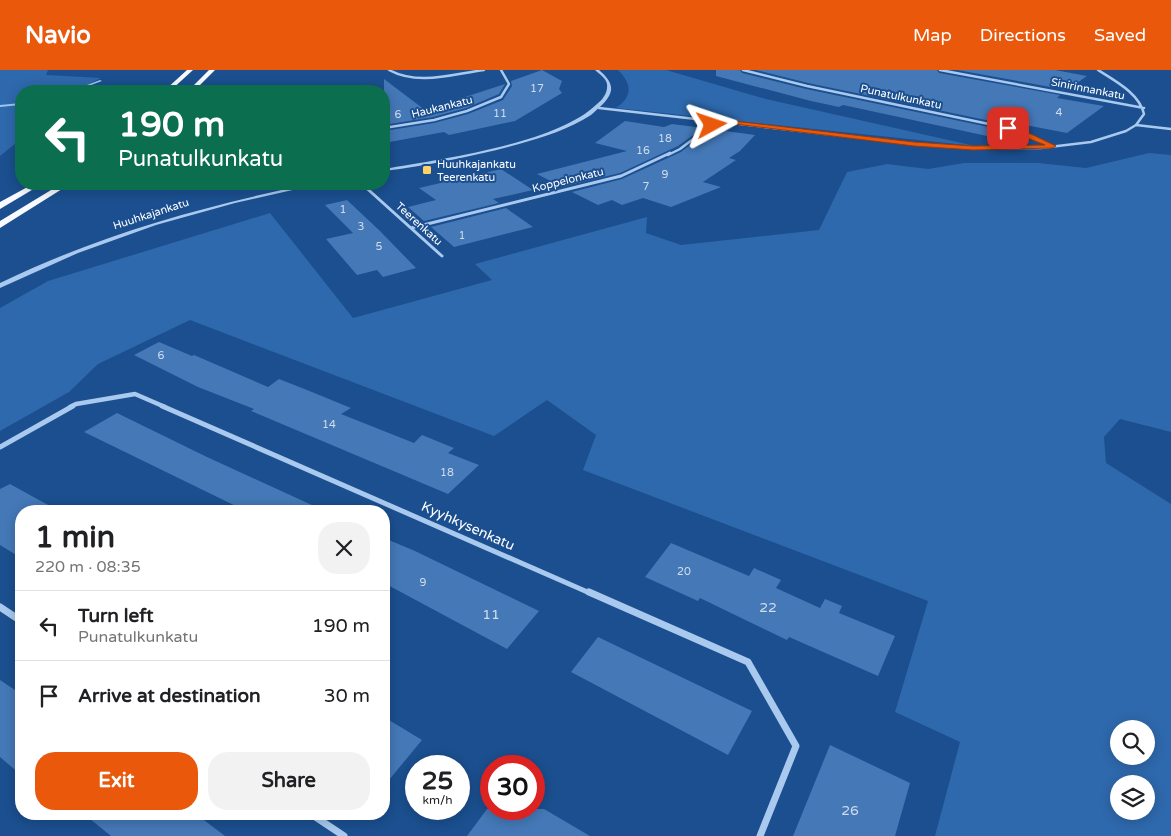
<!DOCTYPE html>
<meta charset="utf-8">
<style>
:root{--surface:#fff;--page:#f2f2f2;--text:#202124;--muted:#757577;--line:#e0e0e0;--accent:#ea580c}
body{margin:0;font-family:"Varela Round",sans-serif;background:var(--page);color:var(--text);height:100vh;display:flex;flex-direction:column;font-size:19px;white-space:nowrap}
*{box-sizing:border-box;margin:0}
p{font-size:16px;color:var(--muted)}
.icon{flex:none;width:28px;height:28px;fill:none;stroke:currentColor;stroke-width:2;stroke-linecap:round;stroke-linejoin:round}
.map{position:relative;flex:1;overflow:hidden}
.panel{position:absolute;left:15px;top:435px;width:375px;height:315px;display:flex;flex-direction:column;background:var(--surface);border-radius:20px;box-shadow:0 2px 12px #0003}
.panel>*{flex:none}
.top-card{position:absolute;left:15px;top:15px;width:375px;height:105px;border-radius:20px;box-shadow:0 2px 12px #0003;background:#0b6e4f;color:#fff;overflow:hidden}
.tools{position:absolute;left:1110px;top:650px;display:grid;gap:10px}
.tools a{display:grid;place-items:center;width:45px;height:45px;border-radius:50%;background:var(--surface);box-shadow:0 2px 12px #0003;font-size:25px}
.speed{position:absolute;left:405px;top:685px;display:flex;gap:10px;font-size:25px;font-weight:700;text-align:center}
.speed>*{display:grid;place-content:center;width:65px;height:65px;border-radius:50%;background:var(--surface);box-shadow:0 2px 12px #0003;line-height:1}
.speed small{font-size:12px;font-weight:400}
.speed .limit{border:8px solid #d22;background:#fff;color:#111}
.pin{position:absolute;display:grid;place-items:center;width:42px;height:42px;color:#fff;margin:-21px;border-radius:10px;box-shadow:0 2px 8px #0006}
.me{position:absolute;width:55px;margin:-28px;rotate:85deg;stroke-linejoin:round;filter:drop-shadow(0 0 4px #0008)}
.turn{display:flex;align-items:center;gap:18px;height:105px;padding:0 20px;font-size:22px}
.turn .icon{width:65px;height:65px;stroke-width:2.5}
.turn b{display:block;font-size:35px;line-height:42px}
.round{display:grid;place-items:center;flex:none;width:52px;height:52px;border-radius:20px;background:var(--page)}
.headline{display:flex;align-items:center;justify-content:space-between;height:85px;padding:0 20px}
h1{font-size:30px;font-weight:700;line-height:38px}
.primary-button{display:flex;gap:10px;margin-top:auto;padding:10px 20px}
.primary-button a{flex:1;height:58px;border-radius:20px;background:var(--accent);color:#fff;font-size:20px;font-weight:700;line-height:58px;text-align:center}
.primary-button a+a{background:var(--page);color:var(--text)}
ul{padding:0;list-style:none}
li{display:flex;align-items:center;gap:15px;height:70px;padding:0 20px;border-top:1px solid var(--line)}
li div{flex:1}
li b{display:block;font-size:19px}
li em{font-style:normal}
header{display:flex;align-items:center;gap:30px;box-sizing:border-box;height:70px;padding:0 25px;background:var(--accent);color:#fff}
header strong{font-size:24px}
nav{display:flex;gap:28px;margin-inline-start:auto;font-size:18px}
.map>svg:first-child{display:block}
.green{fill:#2e69ad;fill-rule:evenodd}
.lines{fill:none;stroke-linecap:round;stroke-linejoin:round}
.stream{fill:#9cc4f0;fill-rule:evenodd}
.building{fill:#4478b7}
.minor-far4{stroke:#a9c9ee;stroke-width:2.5}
.minor-far3{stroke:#a9c9ee;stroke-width:3}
.minor-far2{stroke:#a9c9ee;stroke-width:4.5}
.minor-far1{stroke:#a9c9ee;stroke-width:5}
.minor{stroke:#a9c9ee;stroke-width:7}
.tertiary{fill:#a9c9ee;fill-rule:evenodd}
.trunk{fill:#f8faff;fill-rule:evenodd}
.route{fill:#ea580c;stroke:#983908}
.poi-dot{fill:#ffd166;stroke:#1b4f8f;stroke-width:2}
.labels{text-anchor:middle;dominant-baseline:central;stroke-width:4;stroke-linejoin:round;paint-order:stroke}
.number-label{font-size:11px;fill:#d0dded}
.far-street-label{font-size:11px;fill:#fff;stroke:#1b4f8f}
.far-poi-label{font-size:11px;fill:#fff;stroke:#1b4f8f;text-anchor:start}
.street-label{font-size:14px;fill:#fff;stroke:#1b4f8f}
.near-number-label{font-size:14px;fill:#d0dded}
</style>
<header>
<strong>Navio</strong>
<nav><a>Map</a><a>Directions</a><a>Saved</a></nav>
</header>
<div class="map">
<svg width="1171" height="766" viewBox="0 0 1171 766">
<rect width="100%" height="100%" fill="#1b4f8f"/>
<path class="green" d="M0,0H48L46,5L101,8L75,21H21V69L0,86Z
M618,0H666L766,29L975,76L616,38C633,26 632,14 618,0Z
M1149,83L1171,85V362L1120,349L1104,367L1106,393L1171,434V766H935L960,672L895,642L928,531L583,400L596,365L547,330L494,366L190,250L98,294L69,322L0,361V238L48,211L270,143L353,248L492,210L475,194L647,147L646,163L681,175L819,160L847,102L887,94L928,99L964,93H1038L1086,98ZM1119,659H1146V686H1119ZM1119,714H1146V741H1119Z"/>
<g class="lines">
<path class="stream" d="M100,10L102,11L75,21H71Z
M21,33V35L0,37V35Z"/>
</g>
<path class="building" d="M542,0L562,11L559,19L562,23L515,51L449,65L444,62L384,73V61L434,53L468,44L503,30L512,16L511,11Z
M716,0H740L742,3L806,19L998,59L987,66L843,35L839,37L811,31L716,6Z
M756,0H937L939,3L1060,25L1057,28L1104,36L1067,63L1010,52L1005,54L808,13Z
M957,0H1055L1087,6L1067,20Z
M384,9L425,40L505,14L499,24L466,38L433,47L384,55Z
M625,51L664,57L672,54L703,58L678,76L620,103L562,117L537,104L627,81L595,73Z
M711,59L755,65L740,81L729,88L736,90L703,112L721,117L671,137L643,128L622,135L612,130L598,135L572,122L622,109L681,82Z
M501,99L533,120L493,129L499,133L424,151L408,137L436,130L419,118Z
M347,130L380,161L416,198L383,207L377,200L357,205L326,169L353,163L325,135Z
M506,138L533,157L454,177L431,157Z
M159,272L192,286L194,285L268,317L279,309L307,320L351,338L341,344L414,373L422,365L454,378L448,383L479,395L448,424L251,341L254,339L198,317L134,285Z
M117,343L207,387L325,441H246L84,362Z
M10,414L59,441H21V488L0,475V419Z
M384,468L415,481L539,541L507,579L384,513Z
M671,473L749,506L754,498L781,510L776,518L820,538L825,529L842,536L839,543L895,566L878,606L789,567L787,570L700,528L698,531L645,507Z
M598,567L752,641L728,685L571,602Z
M0,610L21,624V705L0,687Z
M384,647L422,670L384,716Z
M830,675L910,713L895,766H793Z
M487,739H544L590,766H467Z
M84,744H196L225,766H111Z"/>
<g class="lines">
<path class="minor-far4" d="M389,0C418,16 453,4 484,0
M743,0L807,16L1008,58L1052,76
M940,0L1144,38
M599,38L914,74L973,78H1041L1091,72L1126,61L1136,55L1144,44C1139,23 1115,11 1098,0
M1136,55L1171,59
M384,58L434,50L467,41L501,27L509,14L501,0
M668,85L680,79L717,51"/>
<path class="minor-far3" d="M362,114L442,186
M411,158L621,106L670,83"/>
<path class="minor-far2" d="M70,337L76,334L135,324L165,337"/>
<path class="minor-far1" d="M162,336L592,524
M0,377L73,336"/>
<path class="minor" d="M589,522L748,592L796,676L760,766
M0,537L21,551
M311,744L344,766"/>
<path class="tertiary" d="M595,0H599C613,12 616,21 602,35C598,38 595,42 591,45C569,59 544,67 519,74C475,86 429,95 384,101V99C441,89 556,74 597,34C603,29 608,23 607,14C606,8 599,4 595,0Z
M310,114H319L235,133L156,155L78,183L0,218V213C102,164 200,137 310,114Z"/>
<path class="trunk" d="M187,0H193L170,21H164Z
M209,0H215L194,21H188Z
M33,114H42L0,139V132Z
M61,114H70L0,158V151Z"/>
</g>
<path class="route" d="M717,49L914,72L973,76L1045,75L1005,59L1008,56L1031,64L1056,76L1053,78L973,80L914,76L718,52L714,56H709V54Z"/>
<rect class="poi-dot" x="422" y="95" width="10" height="10" rx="2.5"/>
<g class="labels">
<g class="number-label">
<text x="537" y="18">17</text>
<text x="1059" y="42">4</text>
<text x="500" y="43">11</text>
<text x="398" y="44">6</text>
<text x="665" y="68">18</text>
<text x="643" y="80">16</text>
<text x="665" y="104">9</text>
<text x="646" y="116">7</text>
<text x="343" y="139">1</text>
<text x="361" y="156">3</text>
<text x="462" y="165">1</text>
<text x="379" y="176">5</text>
<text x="161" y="285">6</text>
<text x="329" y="354">14</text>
<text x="447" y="402">18</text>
<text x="684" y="501">20</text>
<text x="423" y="512">9</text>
</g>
<g class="far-street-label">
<text transform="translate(1088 19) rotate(11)">Sinirinnankatu</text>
<text transform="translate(901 27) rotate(12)">Punatulkunkatu</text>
<text transform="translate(442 37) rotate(-14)">Haukankatu</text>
<text transform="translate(568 110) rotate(-14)">Koppelonkatu</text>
<text transform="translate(151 144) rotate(-18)">Huuhkajankatu</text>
<text transform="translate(419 154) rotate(42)">Teerenkatu</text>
</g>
<g class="far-poi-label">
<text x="437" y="94">Huuhkajankatu<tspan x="437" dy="13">Teerenkatu</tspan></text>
</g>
<g class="street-label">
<text transform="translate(468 456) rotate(24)">Kyyhkysenkatu</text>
</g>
<g class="near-number-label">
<text x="768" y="537">22</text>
<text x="491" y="544">11</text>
<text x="850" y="740">26</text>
</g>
</g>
</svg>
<div class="tools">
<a><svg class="icon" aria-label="search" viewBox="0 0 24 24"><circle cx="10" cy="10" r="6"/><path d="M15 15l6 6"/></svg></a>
<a><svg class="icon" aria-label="layers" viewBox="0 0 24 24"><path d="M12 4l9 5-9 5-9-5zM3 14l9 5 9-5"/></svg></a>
</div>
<div class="speed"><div>25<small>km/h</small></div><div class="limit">30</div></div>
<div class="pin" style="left:1008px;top:58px;background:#d93025"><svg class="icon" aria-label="arrive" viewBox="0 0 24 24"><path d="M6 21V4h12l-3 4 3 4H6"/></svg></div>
<svg class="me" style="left:712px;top:55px" viewBox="-20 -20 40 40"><path d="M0-17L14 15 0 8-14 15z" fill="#ea580c" stroke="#fff" stroke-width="4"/></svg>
<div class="top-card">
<div class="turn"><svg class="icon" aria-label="left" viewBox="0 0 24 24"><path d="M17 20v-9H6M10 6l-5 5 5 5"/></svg><div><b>190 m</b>Punatulkunkatu</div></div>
</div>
<section class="panel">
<div class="headline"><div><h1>1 min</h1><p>220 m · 08:35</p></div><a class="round"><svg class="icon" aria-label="close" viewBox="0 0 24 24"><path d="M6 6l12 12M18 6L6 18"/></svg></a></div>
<ul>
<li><svg class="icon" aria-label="left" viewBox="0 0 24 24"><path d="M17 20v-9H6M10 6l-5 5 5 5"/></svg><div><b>Turn left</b><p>Punatulkunkatu</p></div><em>190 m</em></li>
<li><svg class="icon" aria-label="arrive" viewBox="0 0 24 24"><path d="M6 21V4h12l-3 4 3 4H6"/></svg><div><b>Arrive at destination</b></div><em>30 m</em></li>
</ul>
<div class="primary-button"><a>Exit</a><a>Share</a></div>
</section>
</div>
